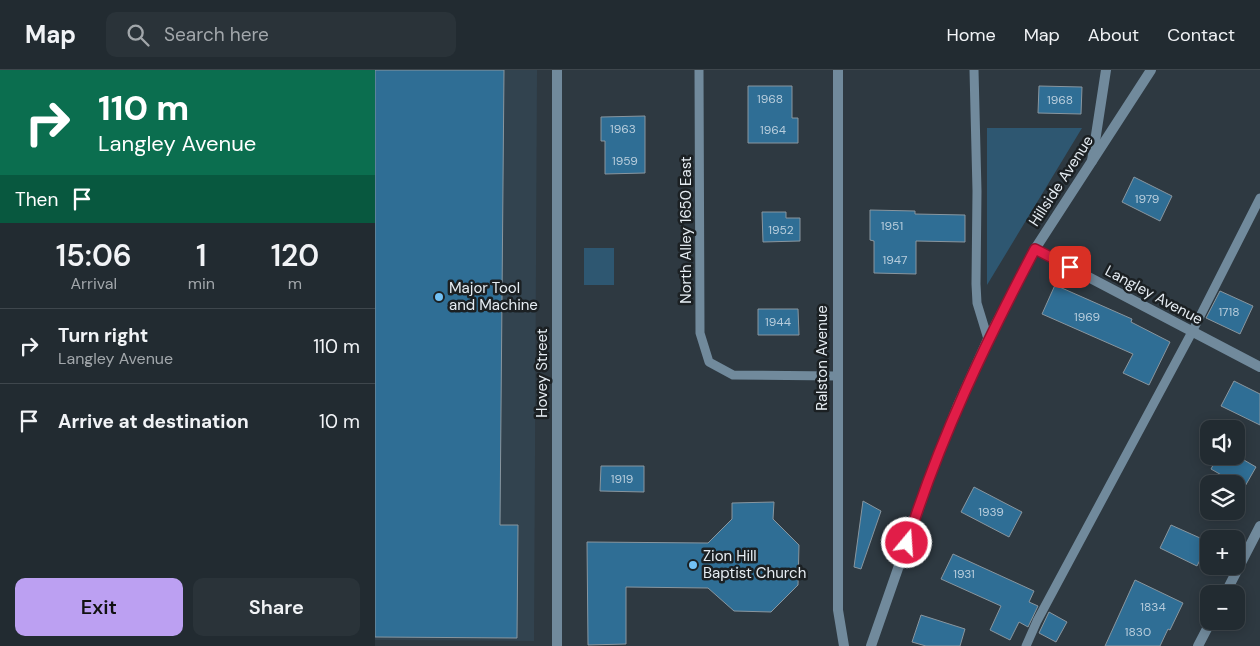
<!DOCTYPE html>
<meta charset="utf-8">
<style>
:root{--surface:#222b31;--page:#2a3339;--text:#f1f3f6;--muted:#a2a7ab;--line:#3f474d;--accent:#bca0f2}
body{margin:0;font-family:"DM Sans",sans-serif;background:var(--page);color:var(--text);height:100vh;display:flex;flex-direction:column;font-size:19px;white-space:nowrap}
*{box-sizing:border-box;margin:0}
p{font-size:16px;color:var(--muted)}
.icon{flex:none;width:28px;height:28px;fill:none;stroke:currentColor;stroke-width:2;stroke-linecap:round;stroke-linejoin:round}
.map{position:relative;flex:1;overflow:hidden}
.details{display:flex;flex-direction:column;background:var(--surface);width:375px}
.details>*{flex:none}
.guide{background:#0b6e4f;color:#fff;overflow:hidden}
.buttons{position:absolute;left:825px;top:350px;display:grid;gap:10px}
.buttons a{display:grid;place-items:center;width:45px;height:45px;border-radius:10px;background:var(--surface);box-shadow:0 2px 12px #0003,0 0 0 1px var(--line);font-size:25px}
.pin{position:absolute;display:grid;place-items:center;width:42px;height:42px;color:#fff;margin:-21px;border-radius:10px;box-shadow:0 2px 8px #0006}
.me{position:absolute;width:55px;margin:-28px;rotate:18deg;stroke-linejoin:round;filter:drop-shadow(0 0 4px #0008)}
.turn{display:flex;align-items:center;gap:18px;height:105px;padding:0 15px;font-size:22px}
.turn .icon{width:65px;height:65px;stroke-width:2.5}
.turn b{display:block;font-size:35px;line-height:42px}
.then{display:flex;align-items:center;height:48px;padding:0 15px;background:#0003;gap:10px;font-size:19px}
.eta{display:flex;justify-content:space-evenly;align-items:center;height:85px;text-align:center}
.eta b{font-size:30px;font-weight:600;line-height:35px}
.button{display:flex;gap:10px;margin-top:auto;padding:10px 15px}
.button a{flex:1;height:58px;border-radius:10px;background:var(--accent);color:#111;font-size:20px;font-weight:600;line-height:58px;text-align:center}
.button a+a{background:var(--page);color:var(--text)}
ul{padding:0;list-style:none}
li{display:flex;align-items:center;gap:15px;height:75px;padding:0 15px;border-top:1px solid var(--line)}
li div{flex:1}
li b{display:block;font-size:19px}
li em{font-style:normal}
header{display:flex;align-items:center;gap:30px;box-sizing:border-box;height:70px;padding:0 25px;background:var(--surface);border-bottom:1px solid var(--line)}
header strong{font-size:24px}
nav{display:flex;gap:28px;margin-inline-start:auto;font-size:18px}
.search{width:350px;height:45px;background:var(--page);display:flex;align-items:center;gap:12px;box-sizing:border-box;padding:0 18px;border-radius:10px;color:var(--muted);font-size:19px}
main{display:flex;flex:1;min-height:0}
.map>svg:first-child{display:block}
.built{fill:#32434f}
.green{fill:#2e5771}
.building{fill:#2f6e95;stroke:#89969f}
.lines{fill:none;stroke-linecap:round;stroke-linejoin:round}
.service{stroke:#718a9c;stroke-width:9}
.minor{stroke:#718a9c;stroke-width:10}
.tertiary{stroke:#718a9c;stroke-width:10}
.route-casing{stroke:#92132f;stroke-width:12}
.route{stroke:#e11d48;stroke-width:9}
.poi-dot{fill:#72c1f5;stroke:#1b2023;stroke-width:2}
.labels{text-anchor:middle;dominant-baseline:central;stroke-width:5;stroke-linejoin:round;paint-order:stroke}
.number-label{font-size:12px;fill:#b8cddc}
.street-label{font-size:15px;fill:#e6edf3;stroke:#1b2023}
.poi-label{font-size:15px;fill:#e6edf3;stroke:#1b2023;text-anchor:start}
</style>
<header>
<strong>Map</strong>
<div class="search"><svg class="icon" aria-label="search" viewBox="0 0 24 24"><circle cx="10" cy="10" r="6"/><path d="M15 15l6 6"/></svg>Search here</div>
<nav><a>Home</a><a>Map</a><a>About</a><a>Contact</a></nav>
</header>
<main>
<section class="details">
<div class="guide">
<div class="turn"><svg class="icon" aria-label="right" viewBox="0 0 24 24"><path d="M7 20v-9h11M14 6l5 5-5 5"/></svg><div><b>110 m</b>Langley Avenue</div></div>
<div class="then">Then<svg class="icon" aria-label="arrive" viewBox="0 0 24 24"><path d="M6 21V4h12l-3 4 3 4H6"/></svg></div>
</div>
<div class="eta">
<div><b>15:06</b><p>Arrival</p></div>
<div><b>1</b><p>min</p></div>
<div><b>120</b><p>m</p></div>
</div>
<ul>
<li><svg class="icon" aria-label="right" viewBox="0 0 24 24"><path d="M7 20v-9h11M14 6l5 5-5 5"/></svg><div><b>Turn right</b><p>Langley Avenue</p></div><em>110 m</em></li>
<li><svg class="icon" aria-label="arrive" viewBox="0 0 24 24"><path d="M6 21V4h12l-3 4 3 4H6"/></svg><div><b>Arrive at destination</b></div><em>10 m</em></li>
</ul>
<div class="button"><a>Exit</a><a>Share</a></div>
</section>
<div class="map">
<svg width="885" height="576" viewBox="0 0 885 576">
<rect width="100%" height="100%" fill="#2e3941"/>
<path class="built" d="M0,0H162L159,571L0,570Z"/>
<path class="green" d="M612,58H707L612,215Z
M209,178H239V215H209Z"/>
<path class="building" d="M0,0H129L125,455H143L142,568L0,567Z
M373,16H417V48H423V73H373Z
M664,16L707,17L706,44L663,43Z
M270,46V103L230,104V71H226V47Z
M759,107L797,126L785,151L747,132Z
M495,140L540,141V144L590,145V172L541,171V204L499,203V171L495,170Z
M387,142H411V148H425V171L388,172Z
M680,215L757,249L756,252L795,272L774,315L748,303L758,284L667,244Z
M845,221L878,236L865,264L831,248Z
M383,239H423L424,265H383Z
M859,311L885,324V355L846,336Z
M843,386H862L881,397L869,418L836,399Z
M226,396H269V422L225,421Z
M599,417L647,442L634,467L586,442Z
M488,431L506,441L486,499L479,497Z
M399,432L398,449L424,475L423,515L396,542L359,541L333,518L251,517V574L213,575L212,472L333,473L357,449V433Z
M796,455L834,472L822,496L785,478Z
M578,484L659,521L654,532L663,536L653,557L644,552L635,570L615,560L626,536L566,509Z
M760,510L808,533L795,560L793,559L785,576H730Z
M674,542L692,552L681,572L664,563Z
M546,545L590,559L585,576H551L537,572Z"/>
<g class="lines">
<path class="service" d="M324,0L325,263L334,292L358,305L462,306
M599,0L602,121L601,214L602,233L613,269
M651,576L662,551L817,262L885,128"/>
<path class="minor" d="M463,0V540L469,576
M717,91L731,0
M660,179L885,297
M850,524L885,456
M182,576V0
M823,576L836,551"/>
<path class="tertiary" d="M496,576L559,395L583,335L613,269L660,179L776,0"/>
</g>
<g class="lines">
<g class="route-casing">
<path id="route" d="M532,473C564,370 610,274 660,179L695,197"/>
</g>
<use href="#route" class="route"/>
</g>
<g class="poi-dot">
<circle cx="64" cy="227" r="5"/>
<circle cx="318" cy="495" r="5"/>
</g>
<g class="labels">
<g class="number-label">
<text x="395" y="29">1968</text>
<text x="685" y="30">1968</text>
<text x="248" y="59">1963</text>
<text x="398" y="60">1964</text>
<text x="250" y="91">1959</text>
<text x="772" y="129">1979</text>
<text x="517" y="156">1951</text>
<text x="406" y="160">1952</text>
<text x="520" y="190">1947</text>
<text x="854" y="242">1718</text>
<text x="712" y="247">1969</text>
<text x="403" y="252">1944</text>
<text x="247" y="409">1919</text>
<text x="616" y="442">1939</text>
<text x="589" y="504">1931</text>
<text x="778" y="537">1834</text>
<text x="763" y="562">1830</text>
</g>
<g class="street-label">
<text transform="translate(686 111) rotate(-57)">Hillside Avenue</text>
<text transform="translate(311 160) rotate(-90)">North Alley 1650 East</text>
<text transform="translate(779 225) rotate(28)">Langley Avenue</text>
<text transform="translate(447 288) rotate(-90)">Ralston Avenue</text>
<text transform="translate(167 303) rotate(-90)">Hovey Street</text>
</g>
<g class="poi-label">
<text x="74" y="218">Major Tool<tspan x="74" dy="17">and Machine</tspan></text>
<text x="328" y="486">Zion Hill<tspan x="328" dy="17">Baptist Church</tspan></text>
</g>
</g>
</svg>
<div class="buttons">
<a><svg class="icon" aria-label="sound" viewBox="0 0 24 24"><path d="M4 9h4l5-4v14l-5-4H4zM17 9q2 3 0 6"/></svg></a>
<a><svg class="icon" aria-label="layers" viewBox="0 0 24 24"><path d="M12 4l9 5-9 5-9-5zM3 14l9 5 9-5"/></svg></a>
<a>+</a>
<a>−</a>
</div>
<div class="pin" style="left:695px;top:197px;background:#d93025"><svg class="icon" aria-label="arrive" viewBox="0 0 24 24"><path d="M6 21V4h12l-3 4 3 4H6"/></svg></div>
<svg class="me" style="left:532px;top:473px" viewBox="-20 -20 40 40"><circle r="17" fill="#e11d48" stroke="#fff" stroke-width="3"/><path d="M0-11L8 9 0 5-8 9z" fill="#fff"/></svg>
</div>
</main>
